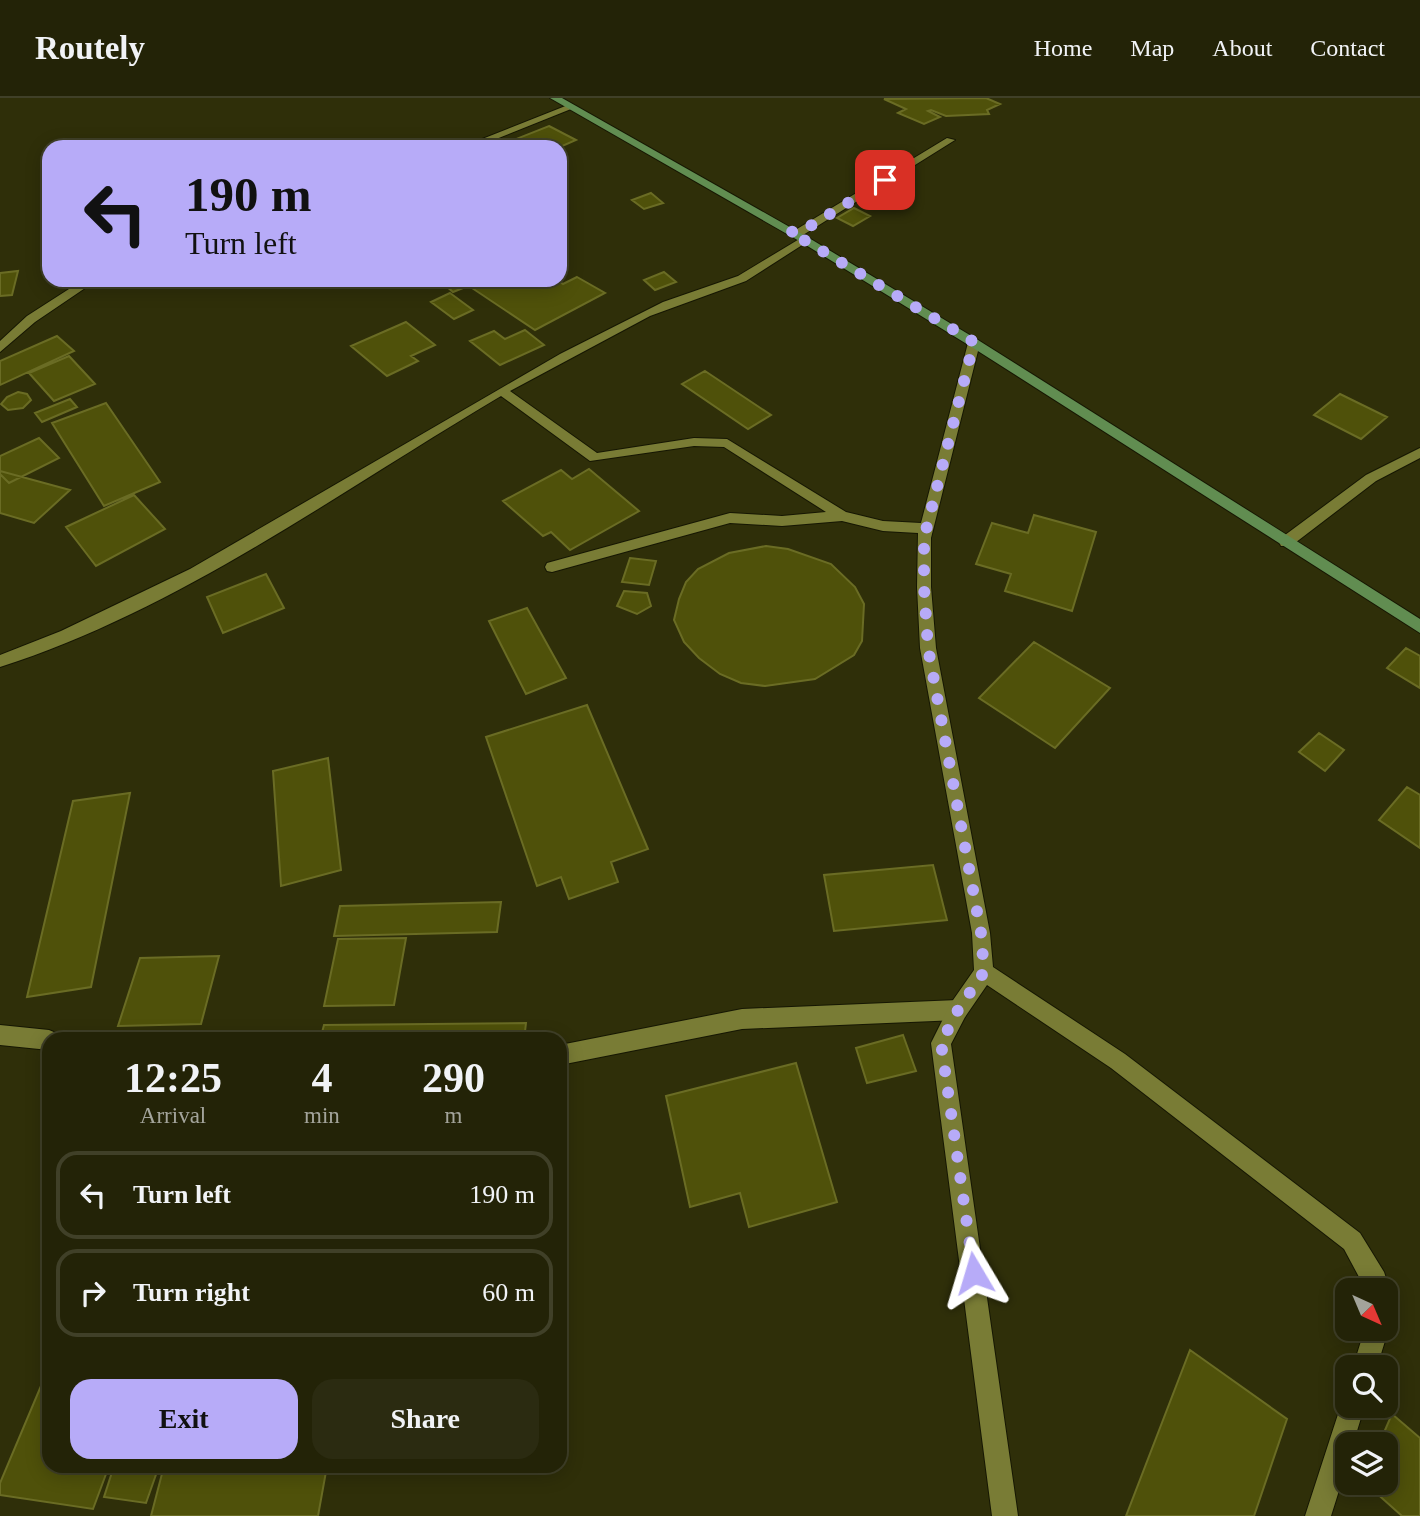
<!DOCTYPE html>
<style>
:root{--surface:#232307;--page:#2b2b11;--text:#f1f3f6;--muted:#a3a49b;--line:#404028;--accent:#b7abf8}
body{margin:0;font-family:"Times New Roman",serif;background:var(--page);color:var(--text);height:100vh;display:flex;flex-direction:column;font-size:26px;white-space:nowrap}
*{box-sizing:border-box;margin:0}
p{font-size:23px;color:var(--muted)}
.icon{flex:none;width:38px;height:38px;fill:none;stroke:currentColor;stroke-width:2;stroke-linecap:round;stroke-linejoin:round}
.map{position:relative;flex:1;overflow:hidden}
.panel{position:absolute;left:42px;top:934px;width:525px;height:441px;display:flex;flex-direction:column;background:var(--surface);border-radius:21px;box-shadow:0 4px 18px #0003,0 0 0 2px var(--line)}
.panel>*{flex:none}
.hud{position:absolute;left:42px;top:42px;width:525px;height:147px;border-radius:21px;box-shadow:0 4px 18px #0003,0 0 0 2px var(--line);background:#b7abf8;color:#111;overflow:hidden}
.needle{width:46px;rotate:136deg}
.controls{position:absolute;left:1335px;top:1180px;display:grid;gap:14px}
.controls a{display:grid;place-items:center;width:63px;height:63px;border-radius:14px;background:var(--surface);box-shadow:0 4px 18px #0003,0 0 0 2px var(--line);font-size:35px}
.pin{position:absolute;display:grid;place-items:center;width:60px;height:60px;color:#fff;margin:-30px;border-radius:14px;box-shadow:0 4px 10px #0006}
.me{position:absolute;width:77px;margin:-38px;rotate:353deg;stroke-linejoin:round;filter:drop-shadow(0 0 5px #0008)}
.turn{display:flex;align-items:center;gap:24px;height:147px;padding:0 28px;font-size:32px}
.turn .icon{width:91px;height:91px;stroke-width:2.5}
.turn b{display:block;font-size:49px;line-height:60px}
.eta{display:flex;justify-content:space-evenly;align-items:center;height:119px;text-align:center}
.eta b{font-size:42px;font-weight:600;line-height:49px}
.primary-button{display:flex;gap:14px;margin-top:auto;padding:14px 28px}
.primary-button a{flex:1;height:80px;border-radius:21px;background:var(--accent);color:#111;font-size:28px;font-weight:600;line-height:80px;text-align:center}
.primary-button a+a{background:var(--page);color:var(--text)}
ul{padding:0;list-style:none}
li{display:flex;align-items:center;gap:21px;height:88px;margin:0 14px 10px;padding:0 14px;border:4px solid var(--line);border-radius:21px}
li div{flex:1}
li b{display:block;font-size:26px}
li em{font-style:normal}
header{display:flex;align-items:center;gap:42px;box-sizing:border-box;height:98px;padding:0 35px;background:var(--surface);border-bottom:2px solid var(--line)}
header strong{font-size:33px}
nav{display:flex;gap:38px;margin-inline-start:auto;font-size:24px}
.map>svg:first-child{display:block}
.building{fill:#4f510a;stroke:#6a6c24;stroke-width:2}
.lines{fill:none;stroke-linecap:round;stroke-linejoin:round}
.lane-casing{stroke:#161703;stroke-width:2}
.street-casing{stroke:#161703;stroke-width:2}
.secondary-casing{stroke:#161703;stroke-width:2}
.lane{fill:#797c35;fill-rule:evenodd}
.street{fill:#797c35;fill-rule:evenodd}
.secondary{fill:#618d51;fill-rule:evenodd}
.route{stroke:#b7abf8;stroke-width:12;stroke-dasharray:0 21.6}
</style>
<header>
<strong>Routely</strong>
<nav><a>Home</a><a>Map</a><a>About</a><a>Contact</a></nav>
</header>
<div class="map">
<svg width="1420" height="1418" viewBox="0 0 1420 1418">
<rect width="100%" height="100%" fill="#2f2f09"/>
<path class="building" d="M986,0L1000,6L987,12L989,16L946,18L931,12L928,13L940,19L924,26L898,15L906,11L884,1Z
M549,28L576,42L560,49H496Z
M651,95L663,105L644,111L632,102Z
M854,110L870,118L853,128L837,120Z
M18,173L12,197L0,198V175Z
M664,174L676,184L655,192L644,182Z
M577,179L605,195L535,232L472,190L490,182H557L563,186Z
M459,182H483L453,194L445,187Z
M450,195L473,212L454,221L431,204Z
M406,224L435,247L411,258L418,263L387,278L351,248Z
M525,232L544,247L500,267L470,243L494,233L505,241Z
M57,238L74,253L0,287V263Z
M69,258L95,286L54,303L29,275Z
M705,273L771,317L748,331L682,286Z
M18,294L27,296L31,302L23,310L8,312L1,306L7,299Z
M1340,296L1387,319L1361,341L1314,317Z
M70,301L77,309L42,324L35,315Z
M106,305L160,384L104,408L52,325Z
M39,340L59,360L9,385L0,376V358Z
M589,371L639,413L570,452L551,434L543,438L503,403L561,372L572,381Z
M0,373L70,392L34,425L0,415Z
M134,397L165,431L96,468L66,429Z
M1034,417L1096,434L1072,513L1005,493L1011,476L976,466L992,425L1028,435Z
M766,448L788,451L831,466L855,489L864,506L862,543L854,557L815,581L765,588L741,585L720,576L699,560L684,544L674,522L679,501L686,484L698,471L729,455Z
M630,460L656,463L649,487L622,484Z
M266,476L284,510L223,535L207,499Z
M624,493L647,495L651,508L637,516L617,508Z
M527,510L566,580L526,596L489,523Z
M1034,544L1110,590L1055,650L979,600Z
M1406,550L1420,558V590L1387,570Z
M587,607L648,751L611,764L618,784L569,801L561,779L537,788L486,639Z
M1319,635L1344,652L1325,673L1299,654Z
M328,660L341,772L281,788L273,673Z
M1407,689L1420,697V750L1379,722Z
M130,695L91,889L27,899L73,703Z
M933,767L947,822L834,833L824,777Z
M501,804L497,834L334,838L340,808Z
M406,840L394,907L324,908L338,841Z
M219,858L201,926L118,928L140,860Z
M526,925L524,942H320L324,927Z
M903,937L916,973L867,985L856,950Z
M796,965L837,1104L749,1129L740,1095L690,1109L666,998Z
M1190,1252L1287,1321L1254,1418H1126Z
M49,1269V1368H109L93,1411L0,1397V1385Z
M1392,1316L1420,1340V1418H1402L1364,1384H1386V1346H1379Z
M114,1368H159L146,1405L104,1399Z
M164,1368H327L318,1418H151Z"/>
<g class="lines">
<g class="lane-casing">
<path id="lane" d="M568,7L576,9L476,49H462Z
M83,182H97L35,224L0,254V243L27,218Z
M958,902L965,905L968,912L965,919L958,922L742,931L560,967V947L742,911Z
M0,927L49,932L56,935L59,942H49V952L0,947Z"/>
</g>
<g class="street-casing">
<path id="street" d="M947,40L955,42L803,137L784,133L789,130L797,131Z
M801,140L810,142L746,183L650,218L510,293L597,355L694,340L727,341L846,414L883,423L921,425L968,245L978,242L980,245L931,440V489L936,550L990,835L993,869L1125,956L1360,1135L1384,1174L1390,1192L1386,1200V1192H1366L1344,1151L1111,970L987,887L965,919L951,946L1018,1418H992L931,945L951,905L974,872L972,835L920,550L917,489L918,435L883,433L842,423L782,428L730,425L552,474L547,473L545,469L547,465L730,415L782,418L826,414L724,349L694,348L590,363L501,298C340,393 179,512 0,569V557L61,533L190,471L560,256L663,204L738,178Z
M1420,350V360L1376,383L1291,448H1281L1279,444L1281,440L1366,377Z
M1386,1223L1389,1230L1377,1269H1353L1365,1230H1386Z
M1348,1297V1307H1365L1353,1346H1348V1364L1331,1418H1305L1341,1307Z"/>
</g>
<g class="secondary-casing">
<path id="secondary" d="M550,0H562L809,140L978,242L1420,521V535L970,248L801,144Z"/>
</g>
<use href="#lane" class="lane"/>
<use href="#street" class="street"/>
<use href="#secondary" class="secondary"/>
</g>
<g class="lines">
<path class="route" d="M885,82L799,135L789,133L974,244L924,440V489L928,550L981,835L984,874L958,912L941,945L974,1175"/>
</g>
</svg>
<div class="controls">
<a><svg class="needle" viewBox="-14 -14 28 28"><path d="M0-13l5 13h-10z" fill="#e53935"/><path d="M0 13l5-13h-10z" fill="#a3a49b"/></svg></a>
<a><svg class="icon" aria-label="search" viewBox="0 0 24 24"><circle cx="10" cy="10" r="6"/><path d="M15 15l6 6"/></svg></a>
<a><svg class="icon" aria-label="layers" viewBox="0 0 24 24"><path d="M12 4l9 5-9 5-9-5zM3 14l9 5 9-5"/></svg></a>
</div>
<div class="pin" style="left:885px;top:82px;background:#d93025"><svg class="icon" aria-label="arrive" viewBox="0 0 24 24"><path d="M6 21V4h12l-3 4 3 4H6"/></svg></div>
<svg class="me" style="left:974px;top:1175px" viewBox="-20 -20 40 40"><path d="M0-17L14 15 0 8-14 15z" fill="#b7abf8" stroke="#fff" stroke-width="4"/></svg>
<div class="hud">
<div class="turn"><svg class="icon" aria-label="left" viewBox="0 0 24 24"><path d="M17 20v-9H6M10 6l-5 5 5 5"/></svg><div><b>190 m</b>Turn left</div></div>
</div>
<section class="panel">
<div class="eta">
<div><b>12:25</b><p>Arrival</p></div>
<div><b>4</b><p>min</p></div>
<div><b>290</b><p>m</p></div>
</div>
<ul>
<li><svg class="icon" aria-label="left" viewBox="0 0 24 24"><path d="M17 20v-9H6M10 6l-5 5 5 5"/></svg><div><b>Turn left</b></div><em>190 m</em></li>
<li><svg class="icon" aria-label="right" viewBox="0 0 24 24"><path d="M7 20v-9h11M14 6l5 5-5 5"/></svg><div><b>Turn right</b></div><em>60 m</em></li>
</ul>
<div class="primary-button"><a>Exit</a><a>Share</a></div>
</section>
</div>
